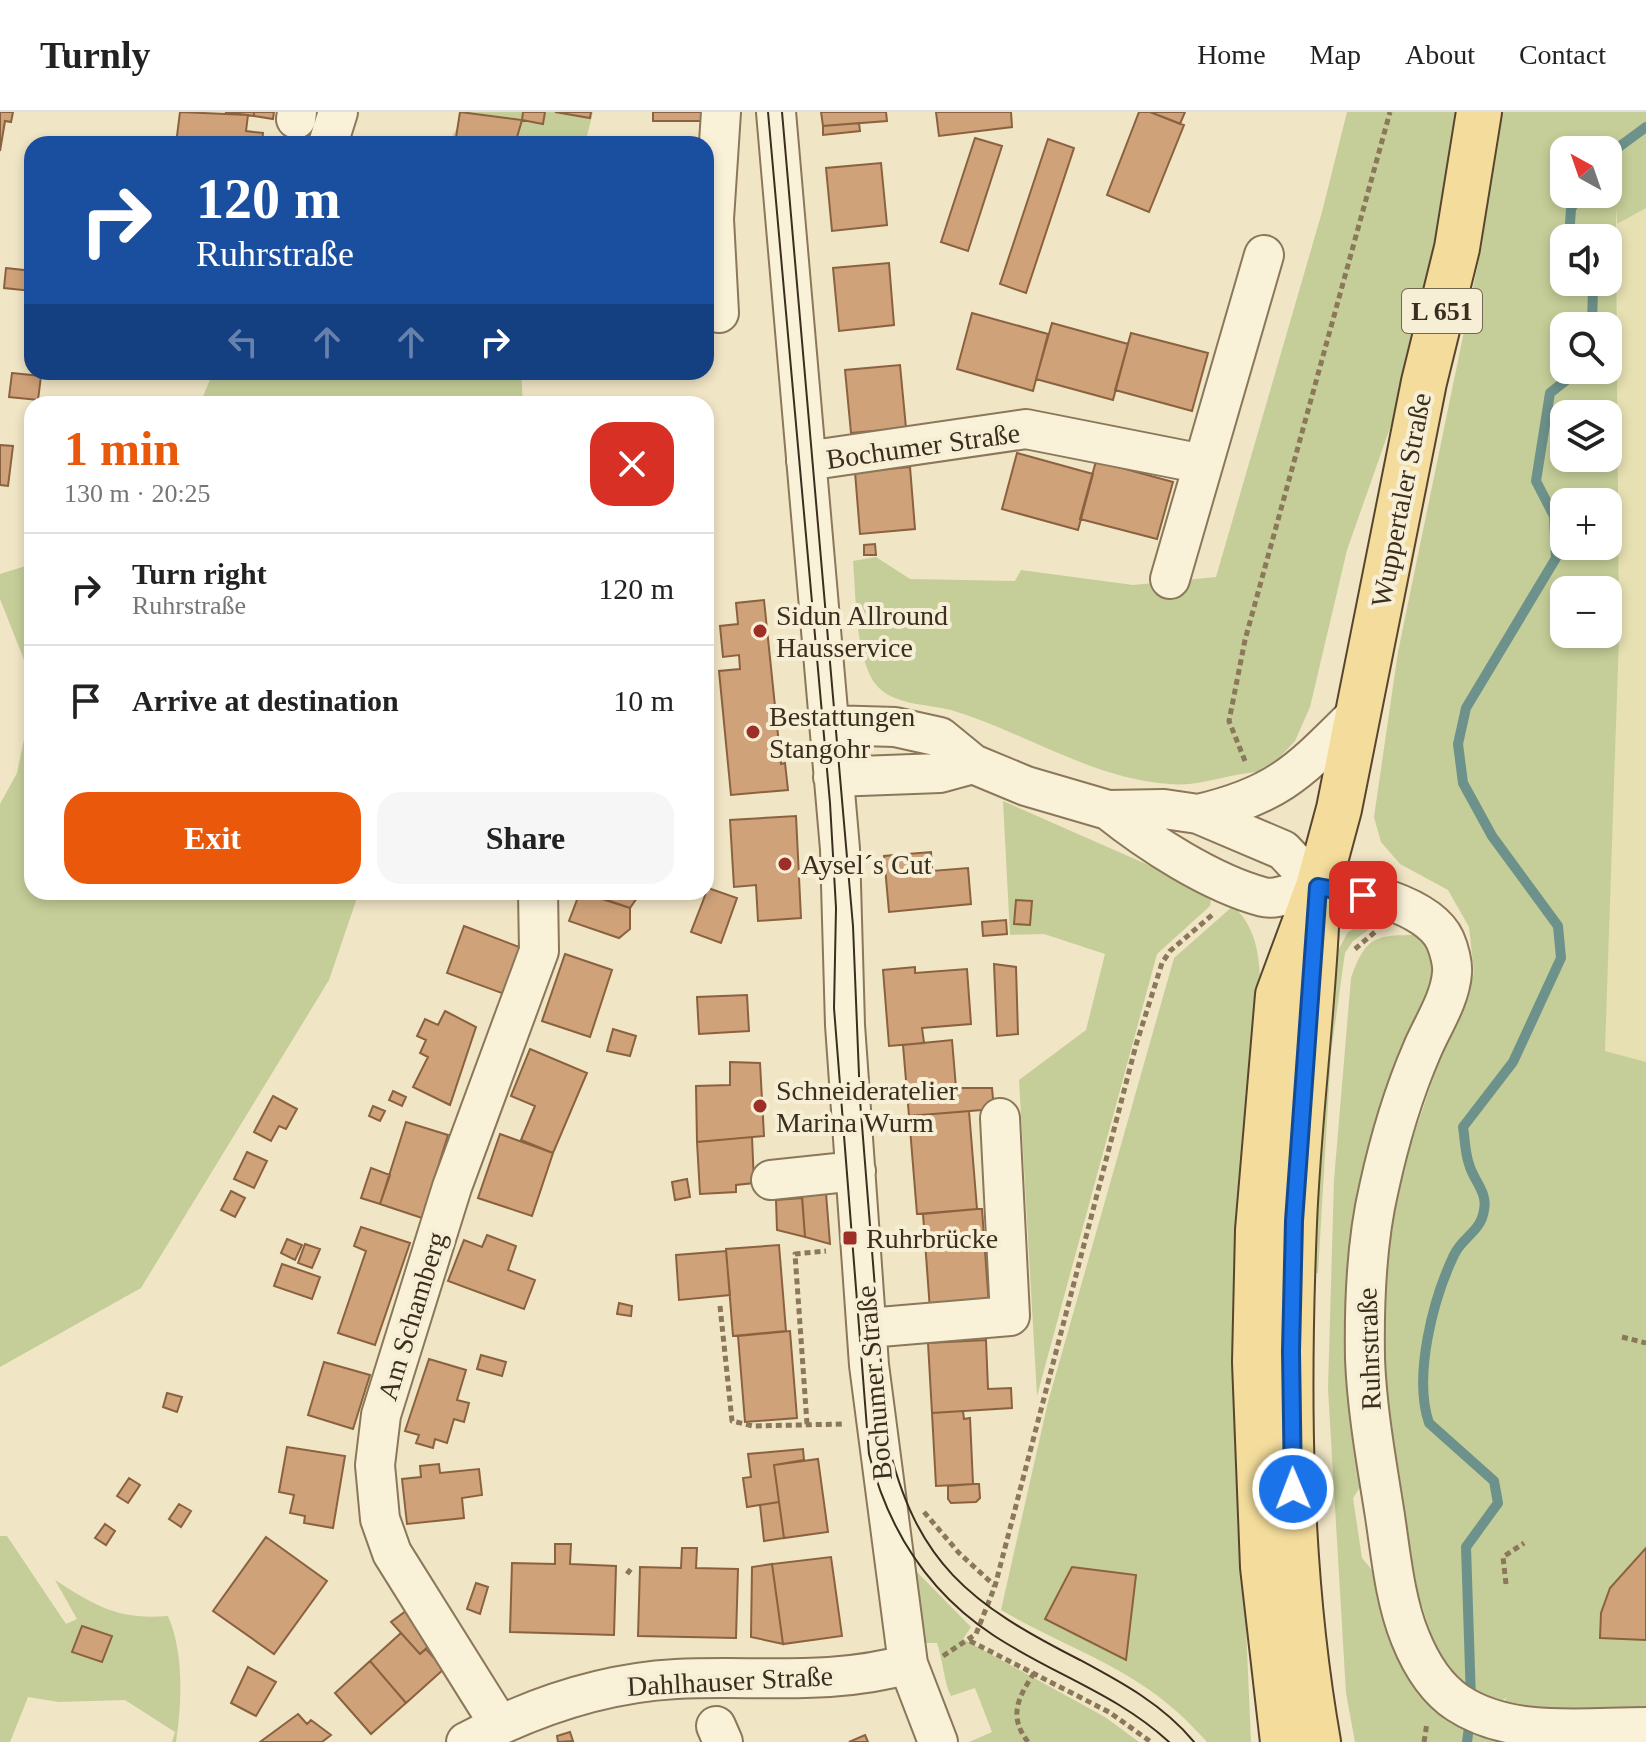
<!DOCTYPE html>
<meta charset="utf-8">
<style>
:root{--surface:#fff;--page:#f6f6f6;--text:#222;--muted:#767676;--line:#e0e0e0;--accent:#ea580c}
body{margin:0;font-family:"Times New Roman",serif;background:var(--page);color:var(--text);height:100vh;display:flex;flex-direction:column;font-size:30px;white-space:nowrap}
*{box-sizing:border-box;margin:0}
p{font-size:26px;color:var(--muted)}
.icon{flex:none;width:44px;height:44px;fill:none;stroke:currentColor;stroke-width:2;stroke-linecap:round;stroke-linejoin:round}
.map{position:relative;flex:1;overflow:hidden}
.side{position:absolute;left:24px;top:284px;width:690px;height:504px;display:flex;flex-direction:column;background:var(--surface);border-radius:24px;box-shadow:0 4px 12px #0003}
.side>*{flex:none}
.top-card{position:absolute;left:24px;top:24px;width:690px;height:244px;border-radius:24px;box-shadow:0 4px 12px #0003;background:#1a4fa0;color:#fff;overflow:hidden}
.needle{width:52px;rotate:320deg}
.tools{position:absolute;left:1550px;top:24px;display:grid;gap:16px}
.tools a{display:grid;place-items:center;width:72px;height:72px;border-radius:16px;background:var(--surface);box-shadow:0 4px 12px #0003;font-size:40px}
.pin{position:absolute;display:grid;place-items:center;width:68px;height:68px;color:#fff;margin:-34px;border-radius:16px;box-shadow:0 4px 12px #0006}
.me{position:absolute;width:88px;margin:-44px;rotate:359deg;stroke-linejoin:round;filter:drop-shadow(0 0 6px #0008)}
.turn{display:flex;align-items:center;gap:28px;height:168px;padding:0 40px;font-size:36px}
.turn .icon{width:104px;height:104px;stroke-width:2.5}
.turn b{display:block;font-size:56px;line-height:68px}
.lanes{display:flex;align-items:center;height:76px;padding:0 40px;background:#0003;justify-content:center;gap:40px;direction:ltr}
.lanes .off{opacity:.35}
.round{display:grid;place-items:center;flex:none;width:84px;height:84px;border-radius:24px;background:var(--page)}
.summary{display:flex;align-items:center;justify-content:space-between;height:136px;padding:0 40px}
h1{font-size:48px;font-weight:800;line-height:60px;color:var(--accent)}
.primary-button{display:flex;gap:16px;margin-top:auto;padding:16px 40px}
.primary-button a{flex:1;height:92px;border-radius:24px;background:var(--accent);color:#fff;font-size:32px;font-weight:800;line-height:92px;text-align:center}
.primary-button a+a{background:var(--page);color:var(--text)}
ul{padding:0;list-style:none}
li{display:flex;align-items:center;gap:24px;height:112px;padding:0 40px;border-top:2px solid var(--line)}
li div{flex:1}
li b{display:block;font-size:30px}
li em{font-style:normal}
header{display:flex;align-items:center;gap:48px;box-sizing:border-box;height:112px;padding:0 40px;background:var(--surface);border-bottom:2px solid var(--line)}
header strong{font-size:38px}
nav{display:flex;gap:44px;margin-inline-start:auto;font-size:28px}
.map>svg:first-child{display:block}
.farmland{fill:#e6e0b2}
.green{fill:#c5ce98;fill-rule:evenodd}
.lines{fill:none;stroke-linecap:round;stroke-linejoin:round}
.stream{stroke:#6d928b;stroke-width:10}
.building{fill:#cfa279;stroke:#8b623f;stroke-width:2}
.minor-casing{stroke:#8b775a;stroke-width:42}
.major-casing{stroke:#59452e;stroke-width:48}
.path{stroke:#8b775a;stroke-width:5;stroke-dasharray:6 4;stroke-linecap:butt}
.minor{stroke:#faf2d8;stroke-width:38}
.major{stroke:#f4dd9c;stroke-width:44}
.tram{stroke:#3b2e1e;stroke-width:2}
.route-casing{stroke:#114b97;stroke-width:20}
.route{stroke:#1a73e8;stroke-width:14}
.poi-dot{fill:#9d2e28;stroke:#f7efd5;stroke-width:3}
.labels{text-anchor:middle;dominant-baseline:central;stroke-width:8;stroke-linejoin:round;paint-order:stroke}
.shield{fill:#f7efd5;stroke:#736855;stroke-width:2}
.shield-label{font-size:26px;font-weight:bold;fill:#3b2e1e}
.street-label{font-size:28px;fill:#3b2e1e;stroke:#f7efd5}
.poi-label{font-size:28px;fill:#3b2e1e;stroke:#f7efd5;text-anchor:start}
</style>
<header>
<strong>Turnly</strong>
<nav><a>Home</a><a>Map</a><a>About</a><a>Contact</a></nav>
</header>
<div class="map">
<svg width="1646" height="1630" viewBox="0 0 1646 1630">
<rect width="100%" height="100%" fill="#f0e5c5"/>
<path class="farmland" d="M1646,96V950L1605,939L1619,526L1617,112Z"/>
<path class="green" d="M466,0H593L585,32H448Z
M1347,0H1458L1433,151L1397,296L1347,438L1310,595L1295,629L1266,660C1232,659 1204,675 1170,672C1092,667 1024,620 951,598C927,592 894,593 877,574C855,548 856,482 853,449L876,445L910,467L1015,469L1021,458L1133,473L1216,465L1322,100Z
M1499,0H1646V96L1617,112L1616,95L1619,526L1605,939L1646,950V1630H1355L1346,1581L1328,1277L1334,1068L1351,866C1366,824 1375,823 1419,823L1436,856L1430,883L1399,943L1378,1014L1347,1258L1360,1375L1353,1386L1362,1446L1381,1469L1442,1600L1482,1625L1507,1585L1499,1591L1482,1586L1458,1566L1435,1534L1412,1463L1394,1353L1383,1241L1389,1136L1398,1070L1439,949L1474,861L1469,815L1448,778L1400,752L1381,730L1374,705L1398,540L1482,132ZM1564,38H1608V82H1564ZM1564,126H1608V170H1564ZM1564,214H1608V258H1564ZM1564,302H1608V346H1564ZM1564,390H1608V434H1564ZM1564,478H1608V522H1564Z
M213,260H521L523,292H200Z
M32,452V568L0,487V462Z
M32,589V780H359L329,868L141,1176L0,1255V692L17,661Z
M1003,689L1212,781L1210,794L1157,842L1037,1284L1019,968L1086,918L1105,842L1044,822L1010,823Z
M1233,794C1259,818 1259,848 1261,880L1243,1446L1251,1630H1207C1144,1557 1079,1543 1001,1498L1048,1290L1174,846Z
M1365,810L1368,818L1353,829L1345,841L1343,855L1331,941L1318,1161H1315L1326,945L1336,842L1348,820Z
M0,1424H7L66,1512L77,1507L55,1468C97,1495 119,1508 168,1504C184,1541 182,1590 176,1630H172L175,1620L125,1588L59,1590L28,1585L10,1630H0Z
M913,1456L971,1515L963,1527L1105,1605L1139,1630H969L992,1620L975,1576L951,1584C944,1571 943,1548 937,1531H926Z"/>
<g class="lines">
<path class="stream" d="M1608,43L1646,15
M1569,126L1571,97L1580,82
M1587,170L1593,176L1592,214
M1471,1588L1466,1435L1498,1391L1494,1369L1429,1311C1413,1264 1433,1187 1454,1143C1462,1125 1481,1120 1484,1098C1488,1080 1473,1068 1469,1052C1465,1041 1465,1027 1463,1015L1513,950L1561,846L1558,814L1492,724L1463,671L1458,632L1466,596L1556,446L1554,404L1536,369L1550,281L1579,258
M1467,1630L1470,1608"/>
</g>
<path class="building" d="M0,0H13L11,10L5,9L0,39Z
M180,0L248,3L246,19L263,21L262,32H176Z
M225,0H254V4Z
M254,0H274L273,7L254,4Z
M460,0L522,8L515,32H455Z
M523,0H545L543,12L522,8Z
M555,0H591L590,6Z
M653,0H711V9H653Z
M821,0H886L887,9L823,14Z
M936,0H1011L1012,15L939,24Z
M1139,0H1150L1184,13L1149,100L1107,83Z
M1150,0H1185L1180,12Z
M859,11L860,19L823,23V14Z
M975,26L1002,34L968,139L941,130Z
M1048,27L1074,36L1026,181L1000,172Z
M881,51L887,113L832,119L826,56Z
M889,151L894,213L839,219L833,156Z
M6,156L32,159V179L4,176Z
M972,201L1048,222L1033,279L957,257Z
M1052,211L1128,232L1113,288L1036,267Z
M1131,221L1208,241L1192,299L1115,278Z
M900,253L906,316L851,321L845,258Z
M12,261L41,264L38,288L9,285Z
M0,333L13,334L8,374L0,373Z
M1017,341L1093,362L1078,418L1002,397Z
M1096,349L1173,370L1157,427L1080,407Z
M910,355L915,417L860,422L855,360Z
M875,432L876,443H864V433Z
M764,488L781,652L785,651L788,678L731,683L719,559L740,557L739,543L723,545L720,514L738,512L736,491Z
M796,704L801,806L758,809L756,773L734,775L730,708Z
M931,740L932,759L968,756L971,792L889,800L884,744Z
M708,776L737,786L721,831L691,820Z
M580,780L630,796V817L619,826L569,809Z
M584,780H641L630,796Z
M1016,788L1032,789L1030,813L1014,812Z
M1006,808L1007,822L983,824L982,810Z
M464,814L527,838L510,884L447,861Z
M565,842L612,858L590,925L542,909Z
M994,852L1016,855L1018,922L997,924Z
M915,855V861L967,857L971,912L922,916L924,931L889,934L883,858Z
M747,883L749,919L699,922L697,885Z
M445,899L476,915L450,993L413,975L428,945L420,941L426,928L417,924L425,907L438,913Z
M613,917L636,924L630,944L607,939Z
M952,928L956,976H992L994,997L909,1004L903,933Z
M530,937L587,961L553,1041L521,1028L535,994L511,984Z
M730,950L760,951L764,1024L697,1030L696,974L730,973Z
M393,979L406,985L402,994L389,988Z
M273,984L297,997L286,1017L279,1014L271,1029L254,1020Z
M373,994L385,999L380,1009L369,1004Z
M969,999L977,1097L917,1102L909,1004Z
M406,1010L448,1023L422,1106L380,1092Z
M500,1022L553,1041L532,1104L478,1086Z
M752,1025L754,1071L736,1073V1080L700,1082L697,1030Z
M247,1040L267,1049L254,1076L234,1067Z
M371,1056L390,1063L380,1092L361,1086Z
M687,1067L690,1085L675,1088L672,1070Z
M231,1079L245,1086L235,1105L221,1098Z
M826,1081L830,1132L805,1125L802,1082Z
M802,1086L805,1125L777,1118L776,1088Z
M977,1097H982L989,1194L930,1198L923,1102Z
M361,1115L410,1131L375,1233L338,1221L366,1139L354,1134Z
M487,1123L516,1134L508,1158L535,1168L524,1197L448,1169L464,1128L482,1135Z
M287,1127L302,1133L295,1148L281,1141Z
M305,1132L320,1137L312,1156L298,1151Z
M779,1133L786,1219L733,1224L726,1137Z
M726,1139L730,1183L679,1188L676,1143Z
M282,1152L320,1165L312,1187L274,1174Z
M619,1191L632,1194L631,1204L617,1202Z
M790,1219L797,1306L745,1310L738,1224Z
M986,1228L988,1277L1011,1276L1012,1296L932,1301L928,1231Z
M481,1243L506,1250L502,1264L477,1257Z
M429,1247L466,1258L457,1288L469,1291L464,1310L454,1307L447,1331L435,1327L433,1336L416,1331L419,1323L405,1319Z
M324,1250L370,1263L353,1317L308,1303Z
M167,1281L182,1285L177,1300L163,1295Z
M963,1299L964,1307L970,1306L973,1372L936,1374L932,1301Z
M287,1335L345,1344L333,1416L304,1411L305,1404L290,1401L294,1383L279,1380Z
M803,1337L804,1348L774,1353L779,1390L747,1395L743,1366L751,1365L748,1342Z
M818,1347L828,1420L784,1426L774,1353Z
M439,1352L440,1361L479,1357L482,1383L462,1386L464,1406L407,1412L402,1367L421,1365L420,1354Z
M129,1366L140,1373L128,1391L117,1384Z
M973,1372H979L980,1386L976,1390L951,1391L948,1387V1374Z
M779,1390L784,1426L764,1429L760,1393Z
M179,1392L191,1399L181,1415L169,1407Z
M105,1412L115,1419L106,1433L95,1426Z
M266,1425L327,1469L274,1542L213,1499Z
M555,1432H571L570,1452L616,1454L614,1523L510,1520L512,1451L555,1452Z
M682,1436H697L696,1456L738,1457L736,1526L638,1524L640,1455L681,1456Z
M1646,1436V1528L1600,1526L1601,1501L1610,1476Z
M831,1445L842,1524L783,1532L772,1452Z
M772,1452L783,1532L751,1525L752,1455Z
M1072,1455L1136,1463L1126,1548L1045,1507Z
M476,1471L488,1475L480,1502L467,1497Z
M410,1496L433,1530L420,1542L391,1510Z
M82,1514L112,1524L102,1550L72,1540Z
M401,1521L420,1542L426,1537L444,1557L406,1591L370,1549Z
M370,1549L406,1591L371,1622L335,1581Z
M248,1555L276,1570L256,1604L231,1591Z
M298,1602L307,1612L311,1608L331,1623L322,1630H260Z
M570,1620L573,1629L558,1630L557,1624Z
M865,1623L868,1630H849Z"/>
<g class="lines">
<g class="minor-casing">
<path id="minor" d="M776,0L840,737L845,913L869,1253L908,1552L938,1630
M296,7L297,0
M328,32L338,0
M719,201L714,107L721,0
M806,349L1026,317L1203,352
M1170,467L1264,143
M829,613L895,615L940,625L973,652L1026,674L1108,698L1164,697L1198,702L1283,738L1318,775
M833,665L940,661L973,652
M1108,698C1149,731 1211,771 1263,785C1279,789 1300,776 1317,775C1353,774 1429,793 1445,828C1449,837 1453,852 1452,861C1450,888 1432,914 1422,938C1403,982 1389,1030 1379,1076C1366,1131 1364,1190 1365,1247C1367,1299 1377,1353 1385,1404C1391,1444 1395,1488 1410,1525C1420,1550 1435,1576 1458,1591C1511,1626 1585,1615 1646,1615
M1198,702C1281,683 1302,656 1360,599
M771,1068L856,1059
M868,1216L1010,1204L1000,1006
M499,1612L392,1441L380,1407L375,1353L381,1303L452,1075L539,839L538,780
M716,1614L723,1630
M466,1630C530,1596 603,1571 676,1567C753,1563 833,1574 908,1552"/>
</g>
<g class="major-casing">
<path id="major" d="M1316,815C1311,913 1298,1012 1294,1111C1287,1282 1288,1460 1318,1630
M1283,1630L1263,1455L1255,1250L1258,1118L1278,883L1318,775L1339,697L1424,270L1457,136L1479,0"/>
</g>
<path class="path" d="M1245,649L1229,609L1245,528L1390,0
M1355,837L1375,820
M720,1194L732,1309L753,1314L843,1312
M1622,1225L1646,1231
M807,1312L795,1142L826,1139
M924,1400L959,1441L995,1474
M627,1462L633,1454
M1506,1472L1503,1445L1524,1431
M970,1529L1109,1600L1151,1630
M943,1544L976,1522L995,1474L1136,933L1162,851L1170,839L1212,803
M1028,1630C1008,1604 1018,1586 1034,1561
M1424,1630L1427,1611"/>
<use href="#minor" class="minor"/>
<use href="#major" class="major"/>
<path class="tram" d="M768,0L830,691L836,796L834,896L869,1342C888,1417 928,1480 993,1523C1052,1562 1117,1582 1169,1630
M782,0L853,814L860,988L887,1327C916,1452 970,1492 1080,1548C1121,1570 1164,1593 1194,1630"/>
</g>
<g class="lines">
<g class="route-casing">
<path id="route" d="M1293,1377L1291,1239L1294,1109L1318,775L1363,783"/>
</g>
<use href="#route" class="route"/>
</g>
<g class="poi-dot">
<circle cx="760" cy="519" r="8"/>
<circle cx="753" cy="620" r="8"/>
<circle cx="785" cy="752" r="8"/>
<circle cx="760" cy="994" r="8"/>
<rect x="842" y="1118" width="16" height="16" rx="4"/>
</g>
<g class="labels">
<rect class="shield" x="1402" y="177" width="80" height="44" rx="6"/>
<g class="shield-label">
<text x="1442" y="199">L 651</text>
</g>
<g class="street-label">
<text transform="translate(923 334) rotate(-8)">Bochumer Straße</text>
<text transform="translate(1401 388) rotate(-79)">Wuppertaler Straße</text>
<text transform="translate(412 1204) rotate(-73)">Am Schamberg</text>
<text transform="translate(1369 1237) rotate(-92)">Ruhrstraße</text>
<text transform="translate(874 1271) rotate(-95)">Bochumer Straße</text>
<text transform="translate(730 1569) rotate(-3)">Dahlhauser Straße</text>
</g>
<g class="poi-label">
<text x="776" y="503">Sidun Allround<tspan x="776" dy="32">Hausservice</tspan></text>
<text x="769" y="604">Bestattungen<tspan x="769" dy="32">Stangohr</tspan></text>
<text x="801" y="752">Aysel´s Cut</text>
<text x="776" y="978">Schneideratelier<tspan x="776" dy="32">Marina Wurm</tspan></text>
<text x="866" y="1126">Ruhrbrücke</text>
</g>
</g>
</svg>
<div class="tools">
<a><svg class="needle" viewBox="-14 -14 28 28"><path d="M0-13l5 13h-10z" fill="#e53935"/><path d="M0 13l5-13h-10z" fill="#767676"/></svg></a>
<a><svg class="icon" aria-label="sound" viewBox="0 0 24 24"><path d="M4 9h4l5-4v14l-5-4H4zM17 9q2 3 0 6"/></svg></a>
<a><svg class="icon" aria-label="search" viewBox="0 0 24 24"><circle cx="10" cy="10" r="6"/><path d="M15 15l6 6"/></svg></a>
<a><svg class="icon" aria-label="layers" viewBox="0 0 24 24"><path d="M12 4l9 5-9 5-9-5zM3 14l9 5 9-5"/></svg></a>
<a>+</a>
<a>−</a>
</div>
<div class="pin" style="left:1363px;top:783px;background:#d93025"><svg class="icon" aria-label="arrive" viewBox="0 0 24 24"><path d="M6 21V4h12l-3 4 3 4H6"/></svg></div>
<svg class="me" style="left:1293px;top:1377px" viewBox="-20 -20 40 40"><circle r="17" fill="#1a73e8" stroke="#fff" stroke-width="3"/><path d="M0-11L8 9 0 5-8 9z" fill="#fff"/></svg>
<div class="top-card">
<div class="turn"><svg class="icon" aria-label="right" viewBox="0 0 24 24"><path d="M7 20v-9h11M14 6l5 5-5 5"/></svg><div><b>120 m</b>Ruhrstraße</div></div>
<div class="lanes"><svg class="icon off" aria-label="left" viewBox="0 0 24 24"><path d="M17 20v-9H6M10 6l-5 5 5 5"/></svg><svg class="icon off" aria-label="ahead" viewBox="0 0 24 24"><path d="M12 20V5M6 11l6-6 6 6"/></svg><svg class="icon off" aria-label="ahead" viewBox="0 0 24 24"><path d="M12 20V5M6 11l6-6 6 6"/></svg><svg class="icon" aria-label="right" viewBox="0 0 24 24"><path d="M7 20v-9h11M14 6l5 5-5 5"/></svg></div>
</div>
<section class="side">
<div class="summary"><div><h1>1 min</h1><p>130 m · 20:25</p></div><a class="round" style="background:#d93025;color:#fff"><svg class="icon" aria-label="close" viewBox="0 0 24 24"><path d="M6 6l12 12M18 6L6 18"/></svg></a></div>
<ul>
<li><svg class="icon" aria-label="right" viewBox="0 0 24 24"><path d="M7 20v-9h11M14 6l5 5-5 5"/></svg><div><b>Turn right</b><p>Ruhrstraße</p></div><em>120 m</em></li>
<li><svg class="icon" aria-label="arrive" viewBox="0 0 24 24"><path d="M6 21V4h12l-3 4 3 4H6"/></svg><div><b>Arrive at destination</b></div><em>10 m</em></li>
</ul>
<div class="primary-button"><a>Exit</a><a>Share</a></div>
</section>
</div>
